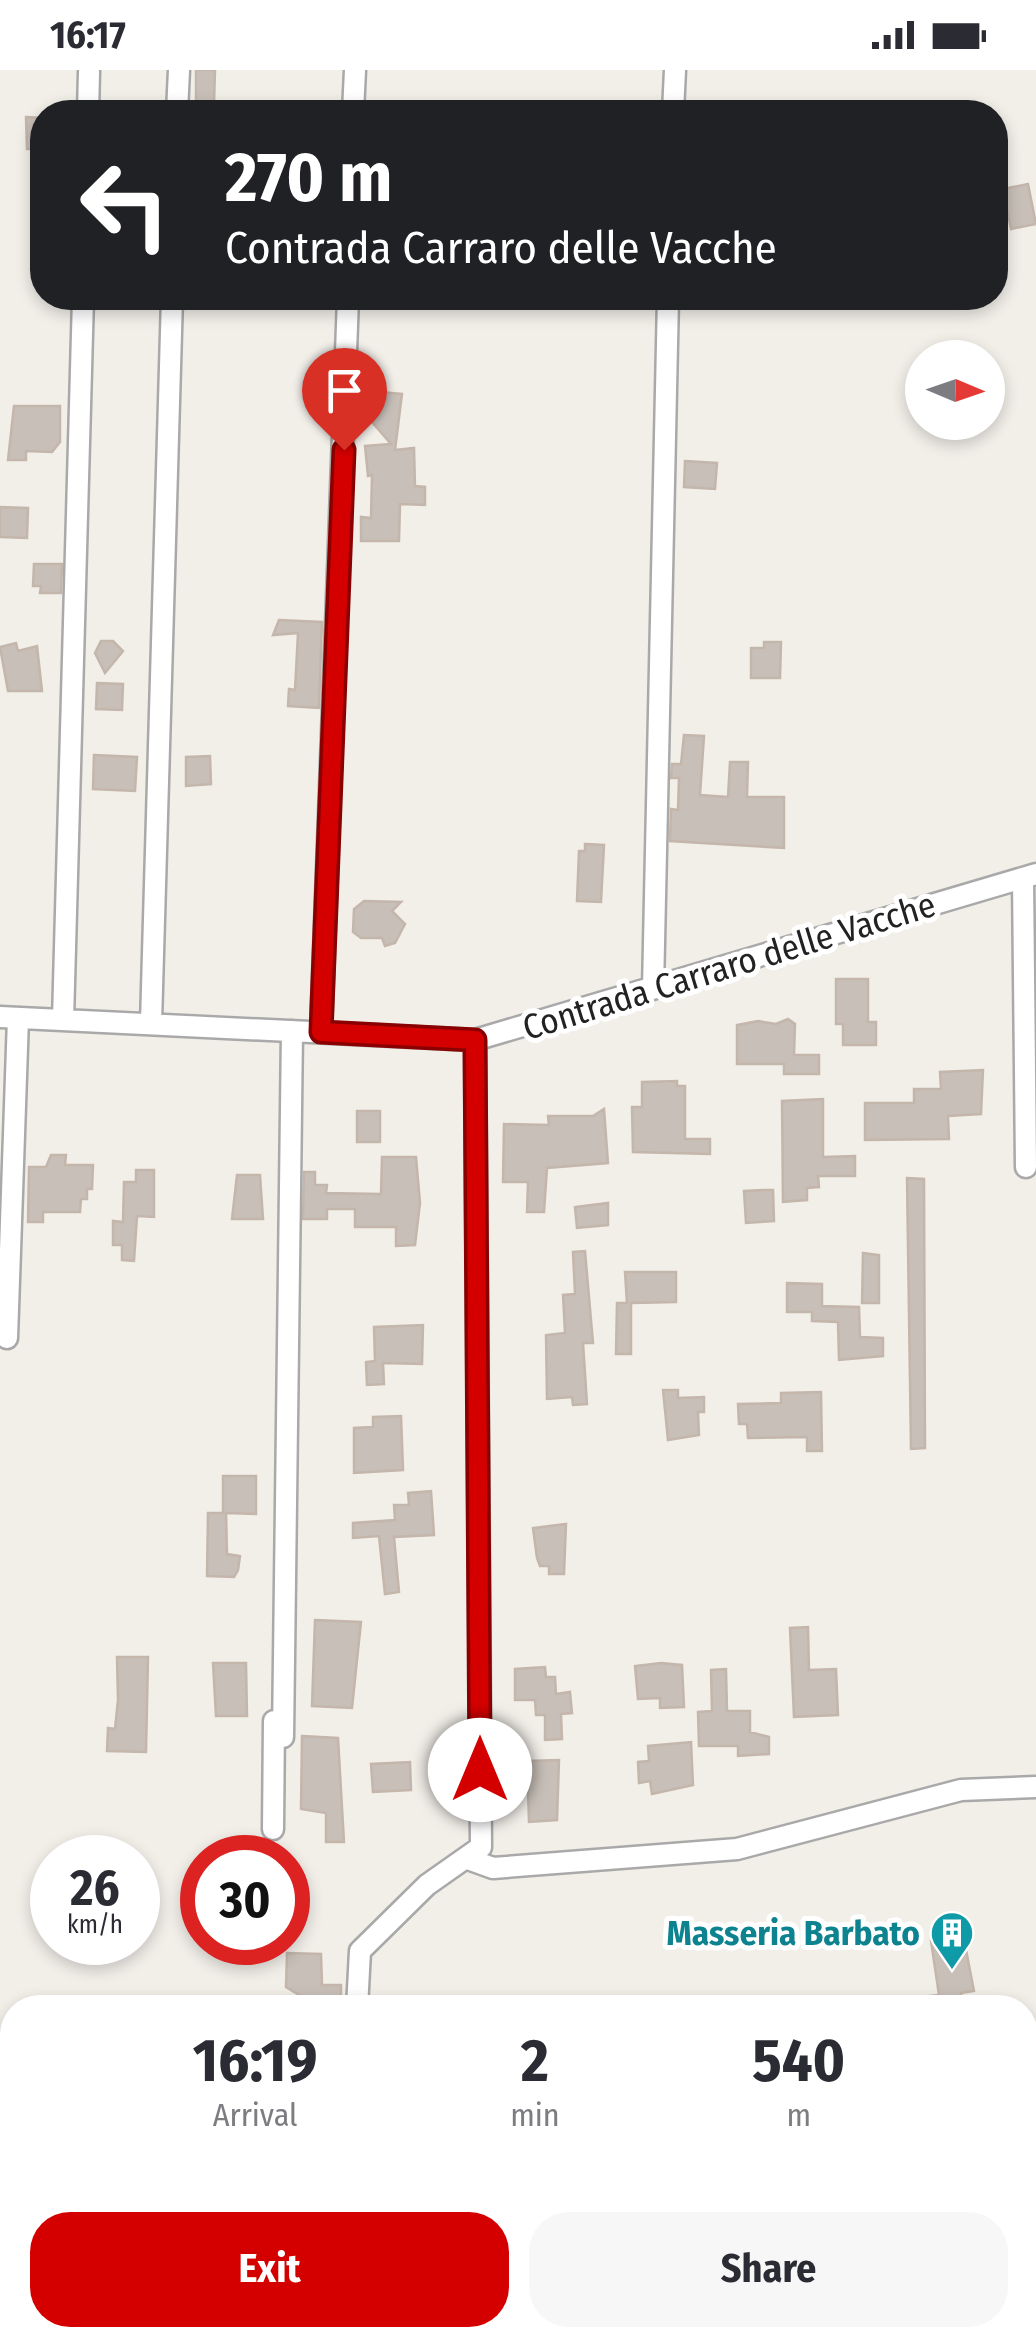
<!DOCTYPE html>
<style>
:root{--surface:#fff;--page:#f7f7f7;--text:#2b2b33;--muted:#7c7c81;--accent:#d40000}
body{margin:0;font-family:"Fira Sans Condensed",sans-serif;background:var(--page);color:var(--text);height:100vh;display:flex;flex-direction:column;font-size:38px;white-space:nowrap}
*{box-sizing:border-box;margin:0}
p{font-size:32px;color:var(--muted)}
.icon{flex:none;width:55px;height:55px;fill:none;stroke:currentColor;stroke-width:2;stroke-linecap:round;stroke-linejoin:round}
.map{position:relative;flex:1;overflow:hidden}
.drawer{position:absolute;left:0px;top:1925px;width:1038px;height:352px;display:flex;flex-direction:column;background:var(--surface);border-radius:40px 40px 0 0;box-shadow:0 5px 15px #0003}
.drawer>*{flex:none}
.banner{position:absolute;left:30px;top:30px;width:978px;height:210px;border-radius:40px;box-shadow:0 5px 15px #0003;background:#202124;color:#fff;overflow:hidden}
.needle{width:65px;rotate:92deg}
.tools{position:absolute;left:905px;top:270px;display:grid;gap:20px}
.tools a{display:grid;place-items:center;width:100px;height:100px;border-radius:50%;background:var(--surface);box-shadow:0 5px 15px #0003;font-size:50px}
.speed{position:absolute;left:30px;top:1765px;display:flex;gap:20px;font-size:50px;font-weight:700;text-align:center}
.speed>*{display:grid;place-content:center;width:130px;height:130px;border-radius:50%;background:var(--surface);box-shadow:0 5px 15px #0003;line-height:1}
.speed small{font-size:25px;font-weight:400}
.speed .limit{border:15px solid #d22;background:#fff;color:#111}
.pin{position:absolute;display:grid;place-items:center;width:85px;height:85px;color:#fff;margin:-102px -42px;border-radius:50% 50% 50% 0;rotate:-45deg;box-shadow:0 0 10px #0007}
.pin .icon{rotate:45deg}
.me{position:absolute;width:110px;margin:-55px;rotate:0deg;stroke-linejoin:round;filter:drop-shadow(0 0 8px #0008)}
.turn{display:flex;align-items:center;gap:35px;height:210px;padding:0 30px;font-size:45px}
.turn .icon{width:130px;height:130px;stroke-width:2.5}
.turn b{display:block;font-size:70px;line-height:85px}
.eta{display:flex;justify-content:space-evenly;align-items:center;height:170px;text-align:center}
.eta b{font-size:60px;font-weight:700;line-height:70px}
.action{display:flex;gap:20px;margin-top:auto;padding:20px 30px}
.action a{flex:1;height:115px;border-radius:40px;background:var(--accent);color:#fff;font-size:40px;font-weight:700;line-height:115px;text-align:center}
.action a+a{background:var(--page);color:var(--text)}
.status{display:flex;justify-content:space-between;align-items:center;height:70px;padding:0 50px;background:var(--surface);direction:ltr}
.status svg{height:28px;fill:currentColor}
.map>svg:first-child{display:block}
.building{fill:#c7bfb8;stroke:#c4b6ab;stroke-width:2.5}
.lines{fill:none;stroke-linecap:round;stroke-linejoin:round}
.minor-casing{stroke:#a9a9a9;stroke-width:25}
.minor{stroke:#fff;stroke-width:20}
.route-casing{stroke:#8a0000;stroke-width:25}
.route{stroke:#d40000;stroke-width:18}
.labels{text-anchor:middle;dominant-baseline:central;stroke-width:10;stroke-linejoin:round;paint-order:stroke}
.street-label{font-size:35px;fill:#222;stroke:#fff}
.culture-label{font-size:35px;font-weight:bold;fill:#0d838f;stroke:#fff;text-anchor:end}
</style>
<div class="status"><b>16:17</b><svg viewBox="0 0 49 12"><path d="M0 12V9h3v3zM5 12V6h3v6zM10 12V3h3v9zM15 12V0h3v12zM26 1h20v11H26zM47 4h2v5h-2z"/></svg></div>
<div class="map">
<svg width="1036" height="2276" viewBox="0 0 1036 2276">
<rect width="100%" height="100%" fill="#f2efe9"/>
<path class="building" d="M196,0H215L214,35H196Z
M26,47L42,48V79H27Z
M1028,114L1036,154L1011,159L1003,119Z
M380,322L402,324L395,380L414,378L415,416L425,417V435L400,434L399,471H361V447L371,448L372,405L368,406L365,376L391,374L365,344L378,338Z
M14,336H60V372L52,382L26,381V390H8Z
M685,391L717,393L715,419L684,417Z
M0,437L28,438L27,468L0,467Z
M34,494H62L61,523H40L41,516H33Z
M279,550L322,552L319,638L288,636L289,619L295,620L298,563L273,565Z
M101,571H113L123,581L105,603L95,583Z
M764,572H781L780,608H751V578H764Z
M16,573L18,581L37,576L42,621H8L0,577Z
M97,613L123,614L122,640L96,639Z
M684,665L704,666L700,725L728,727L730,692H748L747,727H784V778L670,771L671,739L678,740L679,708H671L672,694H681Z
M94,685L137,687L135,721L93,719Z
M210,686L211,714L186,716V687Z
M585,774L604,775L601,832L577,831L579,781H585Z
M364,831L401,832L392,841L405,854L395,873L385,876L382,868H361L353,862L354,839Z
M836,909H868V952H876V975H843V954H836Z
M788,949L795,954L794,985H819V1004H784V994H737V955L758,951L776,954Z
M983,1000L981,1044L948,1046L949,1069L865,1070V1033H914V1019H941L940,1002Z
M677,1011V1016H685V1069H710V1084L633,1082L632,1037H642V1012Z
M823,1029V1087L855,1086V1106H818L819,1117L807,1118V1130L783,1132L782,1031Z
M604,1039L608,1093L547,1098L544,1142H527L528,1112H503L504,1054L549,1055L548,1046H593Z
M357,1041H380V1072H357Z
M51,1085H66L65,1095H93L92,1119H87V1129H81L80,1142H43V1152H28L29,1097H46Z
M382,1087H416L420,1133L415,1175L396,1176V1157H355V1139H327V1149H303L304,1102H315V1115H327L326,1123L381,1124Z
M136,1100H154V1147L137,1146L134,1191L122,1190V1175H113V1151L123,1152L124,1112H136Z
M237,1105H260L263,1149H232Z
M907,1108L924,1109L925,1378L911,1379Z
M763,1120H773L774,1151L746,1153L744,1121Z
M608,1133V1155L577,1158L575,1137Z
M585,1181L593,1273H583L587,1334L573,1335L572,1327L547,1329L546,1265L565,1263L563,1225L575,1224L573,1182Z
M863,1183L879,1185V1233H862Z
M625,1202H676V1232L631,1233V1284H616L617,1233H627Z
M787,1213L822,1214V1236L859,1237L860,1267L883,1268V1286L839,1290L838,1252L812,1251V1242H787Z
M423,1255L422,1294L383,1293L384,1314L367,1315L366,1292L375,1291L374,1257Z
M663,1320H678V1328L704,1327V1342H698L699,1365L668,1370Z
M821,1322L822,1381H807V1367L748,1368L747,1354H739L738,1334L781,1333V1323Z
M401,1346L403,1400L354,1403V1358L373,1357V1347Z
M223,1406H256V1444L226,1443L227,1484L240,1486L238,1500L234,1507L207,1506L208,1443H223Z
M431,1421L434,1465L394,1467L399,1522L385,1524L379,1466L353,1468V1453L395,1450L394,1435H409L408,1423Z
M566,1454L564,1504H549V1496H540L537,1488L533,1458Z
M315,1550L361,1552L352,1638L312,1636Z
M808,1557L809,1600L836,1599L838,1645L794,1647L790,1558Z
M117,1587H148L146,1682L107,1681L108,1658L115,1659L118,1630Z
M213,1593H246L247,1646H216Z
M661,1593L682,1595L684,1637L660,1638V1628L638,1629L635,1596Z
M545,1597L546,1607H555L556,1624L570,1622L572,1643L561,1644L562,1669L545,1670V1645H536L535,1630H515V1599Z
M726,1599L727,1641H750V1662L769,1667V1684L738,1686V1676H699L698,1642L712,1641L711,1600Z
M302,1666L338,1668L344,1772H326V1743L301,1739Z
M691,1672L693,1715L652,1724L650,1711L639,1713L638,1692L649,1691L648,1676Z
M559,1690L557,1750L529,1752L527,1691Z
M410,1692L411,1720L373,1722L371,1694Z
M963,1864L974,1921L961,1923L963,1938H912L911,1928L939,1925L931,1871Z
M287,1883L321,1884L322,1915H341V1932L309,1931L286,1917Z"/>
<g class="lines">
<g class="minor-casing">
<path id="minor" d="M88,42L89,2
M177,42L179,0
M353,42L355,0
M673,42L675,0
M1023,808L1026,1097
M653,919L668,228
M0,947L475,970L1036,804
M63,950L83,228
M151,953L172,228
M321,962L348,228
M7,1268L18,948
M283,1667L292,961
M273,1759L274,1651
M468,1789L493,1798L737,1779L961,1720L1036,1717
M357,1938L360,1881L427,1815L481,1777L475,970
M328,2276L329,2265"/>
</g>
<use href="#minor" class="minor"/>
</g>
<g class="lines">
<g class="route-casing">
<path id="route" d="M344,380L321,962L475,970L480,1700"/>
</g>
<use href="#route" class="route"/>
</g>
<defs>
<g id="building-pin" transform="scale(2.25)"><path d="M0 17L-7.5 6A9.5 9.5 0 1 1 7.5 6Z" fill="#0f9aa8" stroke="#fff"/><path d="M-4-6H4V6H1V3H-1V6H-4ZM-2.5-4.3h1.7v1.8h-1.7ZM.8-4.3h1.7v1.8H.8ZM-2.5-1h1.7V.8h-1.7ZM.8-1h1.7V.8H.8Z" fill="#fff"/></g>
</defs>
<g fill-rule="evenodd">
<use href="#building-pin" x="952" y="1863"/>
</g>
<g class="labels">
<g class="street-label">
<text transform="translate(729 896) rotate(-17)">Contrada Carraro delle Vacche</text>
</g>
<g class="culture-label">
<text x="920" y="1863">Masseria Barbato</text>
</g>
</g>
</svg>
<div class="tools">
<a><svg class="needle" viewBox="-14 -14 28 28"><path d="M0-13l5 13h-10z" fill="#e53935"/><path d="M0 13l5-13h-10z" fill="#7c7c81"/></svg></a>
</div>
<div class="speed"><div>26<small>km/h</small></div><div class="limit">30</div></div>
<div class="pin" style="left:344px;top:380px;background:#d93025"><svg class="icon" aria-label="arrive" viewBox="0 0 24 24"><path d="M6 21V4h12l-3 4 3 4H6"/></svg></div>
<svg class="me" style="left:480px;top:1700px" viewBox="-20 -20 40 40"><circle r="19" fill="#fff"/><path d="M0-13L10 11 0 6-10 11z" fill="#d40000"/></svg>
<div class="banner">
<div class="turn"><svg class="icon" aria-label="left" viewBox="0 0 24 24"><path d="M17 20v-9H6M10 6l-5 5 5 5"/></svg><div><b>270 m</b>Contrada Carraro delle Vacche</div></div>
</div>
<section class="drawer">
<div class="eta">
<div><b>16:19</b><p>Arrival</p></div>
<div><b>2</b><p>min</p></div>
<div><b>540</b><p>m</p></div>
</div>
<div class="action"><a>Exit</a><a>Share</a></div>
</section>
</div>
